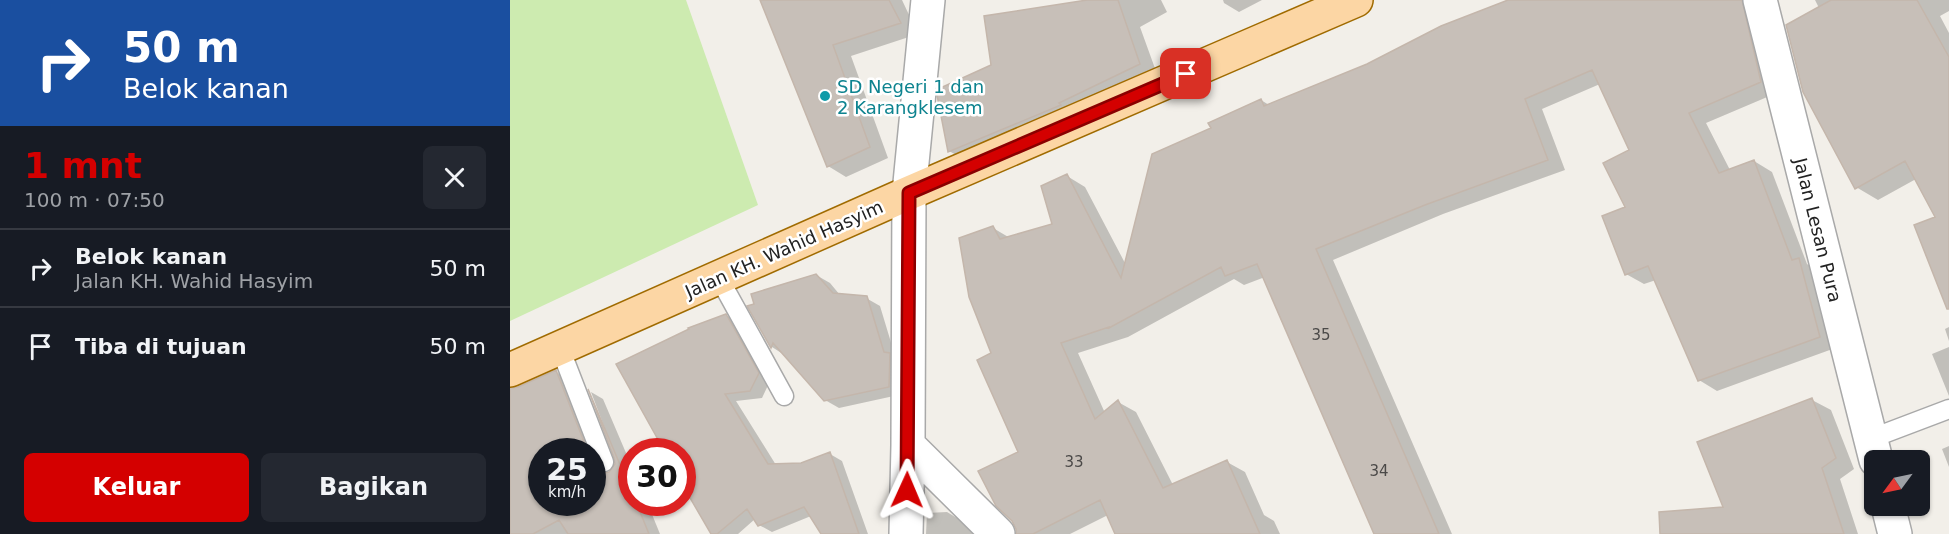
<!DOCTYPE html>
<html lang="id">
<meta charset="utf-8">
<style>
:root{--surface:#171b24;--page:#242831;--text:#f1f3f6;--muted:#9ea1a6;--line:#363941;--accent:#d40000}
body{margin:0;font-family:"DejaVu Sans",sans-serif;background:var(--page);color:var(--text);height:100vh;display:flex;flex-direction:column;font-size:22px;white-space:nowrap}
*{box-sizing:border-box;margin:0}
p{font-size:20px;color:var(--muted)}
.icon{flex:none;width:33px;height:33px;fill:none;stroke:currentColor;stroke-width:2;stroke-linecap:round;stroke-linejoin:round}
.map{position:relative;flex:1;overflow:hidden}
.details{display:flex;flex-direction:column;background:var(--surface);width:510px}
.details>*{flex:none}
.guide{background:#1a4fa0;color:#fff;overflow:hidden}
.needle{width:39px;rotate:237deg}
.fabs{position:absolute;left:1354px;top:450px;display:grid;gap:12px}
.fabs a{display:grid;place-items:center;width:66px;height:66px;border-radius:9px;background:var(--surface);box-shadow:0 2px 4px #0004;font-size:30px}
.speed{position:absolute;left:18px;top:438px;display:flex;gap:12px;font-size:30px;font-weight:700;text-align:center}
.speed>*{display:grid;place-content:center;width:78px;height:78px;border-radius:50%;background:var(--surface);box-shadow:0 2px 4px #0004;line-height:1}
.speed small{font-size:15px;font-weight:400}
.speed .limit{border:9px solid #d22;background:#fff;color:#111}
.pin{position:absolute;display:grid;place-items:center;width:51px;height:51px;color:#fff;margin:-26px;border-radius:12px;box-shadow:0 3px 9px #0006}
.me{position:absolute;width:66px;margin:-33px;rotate:1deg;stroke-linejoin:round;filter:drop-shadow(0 0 4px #0008)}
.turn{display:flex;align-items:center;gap:21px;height:126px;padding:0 24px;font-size:27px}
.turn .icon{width:78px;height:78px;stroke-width:2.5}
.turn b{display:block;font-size:42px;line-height:51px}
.round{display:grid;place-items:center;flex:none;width:63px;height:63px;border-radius:9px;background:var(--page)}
.overview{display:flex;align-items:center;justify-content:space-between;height:102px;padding:0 24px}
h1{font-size:36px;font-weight:700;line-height:45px;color:var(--accent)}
.button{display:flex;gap:12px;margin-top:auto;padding:12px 24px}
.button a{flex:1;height:69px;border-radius:9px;background:var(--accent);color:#fff;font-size:24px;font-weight:700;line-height:69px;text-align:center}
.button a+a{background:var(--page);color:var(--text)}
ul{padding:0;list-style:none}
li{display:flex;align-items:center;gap:18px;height:78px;padding:0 24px;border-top:2px solid var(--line)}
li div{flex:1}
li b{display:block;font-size:22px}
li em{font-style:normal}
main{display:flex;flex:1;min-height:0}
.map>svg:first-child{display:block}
.grass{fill:#cdebb0}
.shadow{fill:#0003;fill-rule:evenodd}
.building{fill:#c7bfb8;stroke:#c4b6ab;stroke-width:1.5}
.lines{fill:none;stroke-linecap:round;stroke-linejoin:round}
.service-casing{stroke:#a9a9a9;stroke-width:21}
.minor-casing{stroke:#a9a9a9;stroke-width:36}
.tertiary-casing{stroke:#a9a9a9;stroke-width:36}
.primary-casing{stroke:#a06b00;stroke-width:36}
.service{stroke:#fff;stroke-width:18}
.minor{stroke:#fff;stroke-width:33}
.tertiary{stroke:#fff;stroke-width:33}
.primary{stroke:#fcd6a4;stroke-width:33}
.route-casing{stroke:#8a0000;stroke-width:15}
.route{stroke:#d40000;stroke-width:10}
.culture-dot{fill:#0f9aa8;stroke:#fff;stroke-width:2}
.labels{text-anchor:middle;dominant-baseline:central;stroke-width:5;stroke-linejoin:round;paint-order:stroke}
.number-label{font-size:15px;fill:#4b4948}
.culture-label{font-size:18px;fill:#0d838f;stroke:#fff;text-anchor:start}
.street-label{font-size:18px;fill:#222;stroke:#fff}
</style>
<main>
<section class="details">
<div class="guide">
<div class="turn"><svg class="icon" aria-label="right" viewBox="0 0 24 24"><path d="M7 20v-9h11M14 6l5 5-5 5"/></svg><div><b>50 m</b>Belok kanan</div></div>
</div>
<div class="overview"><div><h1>1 mnt</h1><p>100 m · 07:50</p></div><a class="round"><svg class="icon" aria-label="close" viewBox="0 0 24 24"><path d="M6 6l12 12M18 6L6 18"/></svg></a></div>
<ul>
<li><svg class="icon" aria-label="right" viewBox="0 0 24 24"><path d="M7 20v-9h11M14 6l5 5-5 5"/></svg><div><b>Belok kanan</b><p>Jalan KH. Wahid Hasyim</p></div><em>50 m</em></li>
<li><svg class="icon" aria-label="arrive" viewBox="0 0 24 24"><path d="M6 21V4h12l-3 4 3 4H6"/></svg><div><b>Tiba di tujuan</b></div><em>50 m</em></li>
</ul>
<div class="button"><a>Keluar</a><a>Bagikan</a></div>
</section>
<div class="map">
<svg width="1439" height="534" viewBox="0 0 1439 534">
<rect width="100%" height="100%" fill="#f2efe9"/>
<path class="grass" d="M0,0H176L248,205L0,321Z"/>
<path class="shadow" d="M251,0H392L408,34L341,56L378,158L336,177L318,166Z
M574,0H651L657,12L630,27L647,74L457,161L439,151L483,66L574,2Z
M713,0H752L729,12L714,3Z
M1003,0H1247L1269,92L1196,123L1220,170L1244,161L1262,172L1297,264L1306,270L1328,347L1207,391L1189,380L1146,280L1134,284L1116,274L1121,150L1090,84L1032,109L1055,170L933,214L823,260L942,534H866L755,277L734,285L724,279L618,337L568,353L595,413L608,402L626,412L663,485L717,462L735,472L754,515L764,521L770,534H606L598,515L560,534H508L510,453L483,354V228L500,238L544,225L557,176L575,187L616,265L703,129L751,100L759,105L857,65Z
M1305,0H1439V11L1430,16L1439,33V280L1427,218L1406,179L1368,200L1346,187L1309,8Z
M306,275L320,283L330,295L356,298L370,306L386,359L393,394L329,408L315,400L276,356L262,347L239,307Z
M216,315L228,323L260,381L252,398L226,401L266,465L291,464L320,454L332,461L358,534H313L301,516L262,532L249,525L245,519L228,534H202Z
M1439,327V341L1435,329Z
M1439,347V396L1422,354Z
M46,372L62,381L98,474L104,469L106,458L81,392L93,399L122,467V502H137L150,534H0V390L8,389ZM32,452H82V502H32Z
M1302,400L1321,410L1344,469L1330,479L1348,534H1205L1215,508Z
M1439,446V467L1432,449Z
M437,512L452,521L466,534H416L417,513Z"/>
<path class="building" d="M250,0H379L391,23L323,45L360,147L317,167Z
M577,0H608L630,64L549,103L551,105L438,152L427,95L428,89L481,65L474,16Z
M998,0H1232L1251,82L1179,113L1209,173L1244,160L1282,260L1289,258L1310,337L1188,381L1138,266L1115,275L1092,216L1115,207L1093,163L1119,150L1082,70L1015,99L1038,160L915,205L806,249L929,534H864L747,264L715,276L711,267L599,328V327L551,343L585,419L608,400L653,488L717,460L750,534H605L590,500L523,534H506V529L502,521L486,506L468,471L508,452L467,360L481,353L459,297L449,238L483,226L490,239L542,224L531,186L557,174L611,278L642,154L701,128L698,123L751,99L754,106L857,64L931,26Z
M1321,0H1407L1439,57V309H1437L1404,225L1425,217L1395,161L1345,189L1293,92L1276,25Z
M306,274L323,293L357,296L374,352L380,353L379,387L314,401L263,343L261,348L237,306L244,304L241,294Z
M216,314L249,373L240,391L215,394L258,464L291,463L320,452L349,534H311L294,507L248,526L237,509L207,534H201L172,484V452H155L106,364L179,329L178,328Z
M46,370L78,452H32V502H82V463L87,470L93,473L99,472L105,464L104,458L78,389L122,493V502H126L139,534H58L49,520L23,534H0V388L8,387Z
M1302,398L1326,458L1312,468L1334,534H1150L1149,512L1213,507L1187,442Z"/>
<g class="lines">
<g class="service-casing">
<path id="service" d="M209,278L274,396
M50,348L94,462
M1360,439L1439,409"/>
</g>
<g class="minor-casing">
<path id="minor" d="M398,445L488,534
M396,534L398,445L399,193L418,0"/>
</g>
<g class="tertiary-casing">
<path id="tertiary" d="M1250,0L1366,460
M1378,506L1385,534"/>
</g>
<g class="primary-casing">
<path id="primary" d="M0,370L399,193L846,0"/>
</g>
<use href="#service" class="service"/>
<use href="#minor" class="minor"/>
<use href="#tertiary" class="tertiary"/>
<use href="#primary" class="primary"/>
</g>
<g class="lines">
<g class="route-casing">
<path id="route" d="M397,490L399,193L676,74"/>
</g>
<use href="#route" class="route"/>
</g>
<circle class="culture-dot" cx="315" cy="96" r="6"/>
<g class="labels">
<g class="number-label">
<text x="811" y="335">35</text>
<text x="564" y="462">33</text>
<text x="869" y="471">34</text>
</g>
<g class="culture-label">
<text x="327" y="86">SD Negeri 1 dan<tspan x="327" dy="21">2 Karangklesem</tspan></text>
</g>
<g class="street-label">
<text transform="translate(1308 230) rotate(76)">Jalan Lesan Pura</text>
<text transform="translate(274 249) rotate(-24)">Jalan KH. Wahid Hasyim</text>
</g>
</g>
</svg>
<div class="fabs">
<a><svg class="needle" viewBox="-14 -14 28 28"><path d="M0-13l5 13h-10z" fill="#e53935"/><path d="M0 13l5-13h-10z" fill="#9ea1a6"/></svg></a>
</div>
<div class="speed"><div>25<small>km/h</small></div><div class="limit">30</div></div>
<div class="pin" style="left:676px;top:74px;background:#d93025"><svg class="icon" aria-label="arrive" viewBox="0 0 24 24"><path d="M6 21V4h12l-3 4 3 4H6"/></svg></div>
<svg class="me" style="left:397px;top:490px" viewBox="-20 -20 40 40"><path d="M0-17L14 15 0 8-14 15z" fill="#d40000" stroke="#fff" stroke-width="4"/></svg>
</div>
</main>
